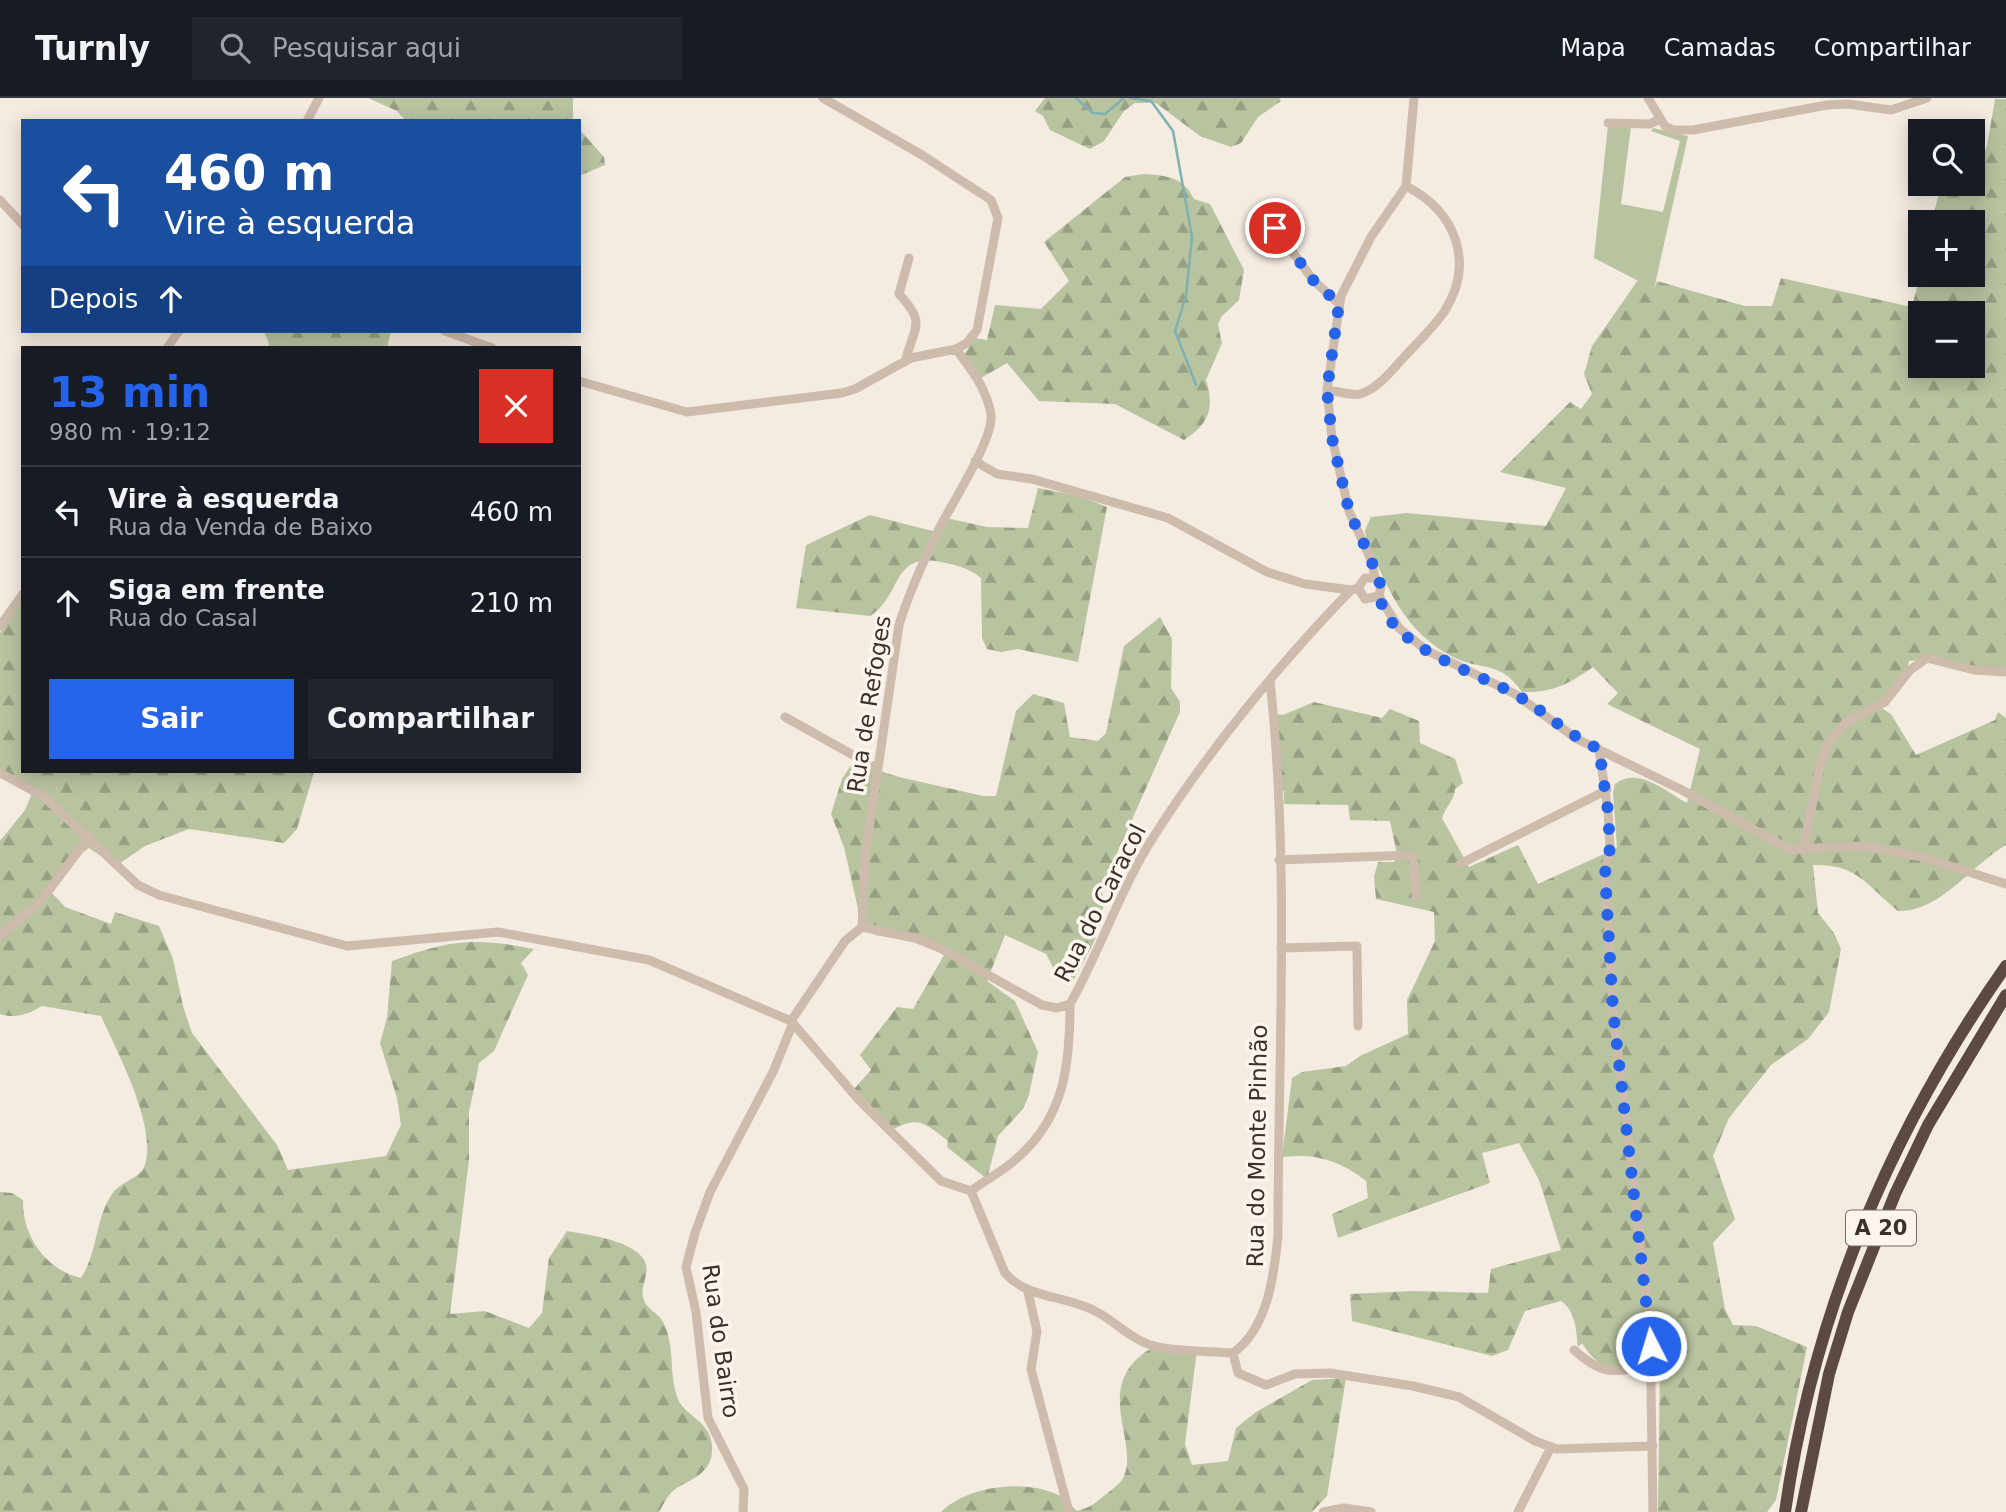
<!DOCTYPE html>
<html lang="pt">
<meta charset="utf-8">
<style>
:root{--surface:#171b24;--page:#20242c;--text:#f1f3f6;--muted:#9ea1a6;--line:#363941;--accent:#2563eb}
body{margin:0;font-family:"DejaVu Sans",sans-serif;background:var(--page);color:var(--text);height:100vh;display:flex;flex-direction:column;font-size:26px;white-space:nowrap}
*{box-sizing:border-box;margin:0}
p{font-size:23px;color:var(--muted)}
.icon{flex:none;width:38px;height:38px;fill:none;stroke:currentColor;stroke-width:2;stroke-linecap:round;stroke-linejoin:round}
.map{position:relative;flex:1;overflow:hidden}
.side{position:absolute;left:21px;top:248px;width:560px;height:427px;display:flex;flex-direction:column;background:var(--surface);border-radius:0px;box-shadow:0 4px 18px #0003}
.side>*{flex:none}
.top-card{position:absolute;left:21px;top:21px;width:560px;height:214px;border-radius:0px;box-shadow:0 4px 18px #0003;background:#1a4fa0;color:#fff;overflow:hidden}
.controls{position:absolute;left:1908px;top:21px;display:grid;gap:14px}
.controls a{display:grid;place-items:center;width:77px;height:77px;border-radius:0px;background:var(--surface);box-shadow:0 4px 18px #0003;font-size:35px}
.pin{position:absolute;display:grid;place-items:center;width:60px;height:60px;color:#fff;margin:-30px;border:4px solid #fff;border-radius:50%;box-shadow:0 2px 7px #0007}
.me{position:absolute;width:77px;margin:-38px;rotate:355deg;stroke-linejoin:round;filter:drop-shadow(0 0 5px #0008)}
.turn{display:flex;align-items:center;gap:24px;height:147px;padding:0 28px;font-size:32px}
.turn .icon{width:91px;height:91px;stroke-width:2.5}
.turn b{display:block;font-size:49px;line-height:60px}
.then{display:flex;align-items:center;height:66px;padding:0 28px;background:#0003;gap:14px;font-size:26px}
.round{display:grid;place-items:center;flex:none;width:74px;height:74px;border-radius:0px;background:var(--page)}
.headline{display:flex;align-items:center;justify-content:space-between;height:119px;padding:0 28px}
h1{font-size:42px;font-weight:700;line-height:52px;color:var(--accent)}
.button{display:flex;gap:14px;margin-top:auto;padding:14px 28px}
.button a{flex:1;height:80px;border-radius:0px;background:var(--accent);color:#fff;font-size:28px;font-weight:700;line-height:80px;text-align:center}
.button a+a{background:var(--page);color:var(--text)}
ul{padding:0;list-style:none}
li{display:flex;align-items:center;gap:21px;height:91px;padding:0 28px;border-top:2px solid var(--line)}
li div{flex:1}
li b{display:block;font-size:26px}
li em{font-style:normal}
header{display:flex;align-items:center;gap:42px;box-sizing:border-box;height:98px;padding:0 35px;background:var(--surface);border-bottom:2px solid var(--line)}
header strong{font-size:33px}
nav{display:flex;gap:38px;margin-inline-start:auto;font-size:24px}
.search{width:490px;height:63px;background:var(--page);display:flex;align-items:center;gap:18px;box-sizing:border-box;padding:0 24px;border-radius:0px;color:var(--muted);font-size:26px}
.map>svg:first-child{display:block}
.grass{fill:#b8c4a0}
.forest{fill:url(#forest-firs);fill-rule:evenodd}
.lines{fill:none;stroke-linecap:round;stroke-linejoin:round}
.stream{stroke:#7fb0b2;stroke-width:2.5}
.minor{stroke:#cdbbac;stroke-width:9}
.highway{stroke:#5c4a42;stroke-width:12}
.route{stroke:#2563eb;stroke-width:12;stroke-dasharray:0 21.6}
.labels{text-anchor:middle;dominant-baseline:central;stroke-width:7;stroke-linejoin:round;paint-order:stroke}
.shield{fill:#fbf5ee;stroke:#756b66;stroke-width:2}
.shield-label{font-size:21px;font-weight:bold;fill:#3b302b}
.street-label{font-size:23px;fill:#3b302b;stroke:#fbf5ee}
</style>
<header>
<strong>Turnly</strong>
<div class="search"><svg class="icon" aria-label="search" viewBox="0 0 24 24"><circle cx="10" cy="10" r="6"/><path d="M15 15l6 6"/></svg>Pesquisar aqui</div>
<nav><a>Mapa</a><a>Camadas</a><a>Compartilhar</a></nav>
</header>
<div class="map">
<svg width="2006" height="1414" viewBox="0 0 2006 1414">
<defs>
<pattern id="forest-firs" width="22" height="20" patternUnits="userSpaceOnUse" patternTransform="scale(1.75)"><rect width="22" height="20" fill="#b8c4a0"/><path d="M5 1l3.5 6h-7zM16 11l3.5 6h-7z" fill="#97a083"/></pattern>
</defs>
<rect width="100%" height="100%" fill="#f4ebe1"/>
<path class="grass" d="M1608,27L1631,29L1621,106L1663,114L1680,43L1651,33L1653,30L1688,38L1654,191L1594,160Z"/>
<path class="forest" d="M368,0H573V23H406L397,13Z
M1045,0H1279L1281,3L1258,19L1241,45L1231,49L1200,38L1156,5H1135L1124,13L1104,43L1090,51L1050,32L1043,18L1035,13Z
M1995,1H2006V576L1940,561L1909,563L1907,572L1880,609L1891,616L1916,657L1995,622L1998,614L2006,620V747C1971,767 1941,814 1898,813C1866,787 1858,766 1813,767L1818,815L1834,835L1841,851L1829,914L1808,941L1771,967L1729,1020L1713,1058L1735,1121L1713,1145L1725,1211L1733,1227L1756,1228L1807,1249L1776,1402L1767,1414H1658L1660,1263C1627,1268 1604,1282 1582,1245L1578,1249C1576,1232 1576,1213 1561,1203L1525,1213L1508,1252L1492,1258L1352,1223L1350,1196L1413,1193L1488,1195L1491,1171L1561,1152L1539,1082L1519,1045L1482,1055L1490,1085L1338,1140L1332,1116L1368,1100L1366,1083C1339,1062 1316,1055 1282,1059L1292,980L1302,974L1346,968L1360,958L1408,936L1407,902L1435,843L1434,814L1376,801L1374,779L1378,764H1394L1397,756L1390,723L1350,722L1348,707L1284,706V693H1278L1274,616L1283,617L1314,604L1382,620L1390,611L1419,623L1420,645L1455,661L1463,685L1455,691C1455,701 1445,710 1442,720L1469,769L1518,747L1538,786L1617,750L1613,694L1615,686C1638,668 1665,693 1687,705L1700,651L1607,606L1618,595L1593,569C1569,586 1552,595 1522,594C1499,561 1483,574 1453,559C1404,534 1388,490 1367,444L1365,432L1371,419L1407,415L1546,428L1566,390L1500,374L1570,304L1581,311L1592,296L1584,276L1592,248L1638,182L1654,191L1657,183L1745,208H1772L1781,180L1912,209L1920,177H1972V124H1932L1941,86H1972L1987,48ZM1920,215H1972V268H1920Z
M579,31L604,59L605,67L579,78Z
M1144,76C1167,78 1183,78 1194,101L1210,106L1244,172L1239,202L1221,219L1218,227L1222,245L1206,282C1215,310 1209,326 1184,342L1115,306L1039,303L1007,265L981,280L964,257L975,240L987,242L995,207L1041,211L1069,183L1044,144L1125,79Z
M264,233H391L387,250H267L269,246Z
M1038,390L1079,398L1107,409L1078,564L1018,551L1001,554L987,551L982,540L981,480C969,470 957,467 941,464C891,454 903,497 870,518L796,510L806,447L870,417L936,434L946,420L987,429L1028,430Z
M23,501V674H314L297,731L284,745L189,731L145,748L116,768L89,750C81,754 56,785 51,794L65,809L111,826L115,814L159,828L173,861L183,908L192,935L277,1047L288,1072L386,1058L401,1027L397,1000L380,945L387,920L392,863C450,842 473,839 534,851L521,865L528,877L494,953L479,965L476,981L469,1014V1062L450,1216L485,1213L529,1230L542,1215L549,1160L567,1133C588,1137 627,1141 642,1159C653,1172 640,1186 643,1199C646,1212 658,1214 663,1224C676,1248 668,1276 678,1301C684,1318 714,1324 712,1352C712,1376 690,1381 674,1392C668,1397 663,1407 659,1414H0V1094L12,1095L23,1102C22,1138 46,1172 81,1180C98,1154 95,1121 112,1096C119,1085 134,1082 143,1072C161,1034 117,954 101,918L42,908C29,916 15,921 0,916V743L25,712L32,695L0,673V535Z
M1160,519L1172,541L1171,590L1180,604V614L1101,791C1110,823 1088,855 1073,883L1057,877L1046,856L1005,837L987,883L1015,903L1038,954L1029,997L1023,1011L998,1038L987,1081L947,1049L948,1043C926,1027 920,1017 894,1031L854,991L871,972L860,957L897,909L913,911L948,850L875,837L862,828L844,749L831,716L842,681L853,664L899,679L983,698H996L1016,613L1033,596L1064,605L1070,639L1098,643L1106,635L1124,548Z
M1150,1251L1197,1252L1185,1346L1192,1367L1228,1363L1236,1330L1256,1314L1312,1282L1346,1280L1327,1398L1312,1414H941C967,1388 1023,1381 1056,1396C1064,1399 1071,1407 1077,1413C1089,1410 1096,1405 1105,1397C1110,1393 1118,1387 1122,1382C1143,1347 1089,1289 1150,1251Z"/>
<g class="lines">
<path class="stream" d="M1076,0L1093,15L1105,16L1124,0
M1130,0L1151,3L1173,33L1192,139L1186,198L1175,233L1196,287"/>
<path class="minor" d="M1648,0L1665,28L1673,32H1693L1827,7L1848,6L1891,12L1927,0
M307,23L319,0
M1608,25L1650,26L1660,21
M0,102L23,127
M1262,112L1313,182L1339,206
M445,233L492,250
M167,250L179,233
M905,264C914,228 927,226 899,196L909,160
M579,283L687,314L842,295L855,291L911,260L956,251L967,245L977,232L998,120L991,102L922,57L823,0
M1327,292C1337,293 1351,298 1360,296C1378,291 1392,272 1405,258C1418,244 1433,230 1444,214C1476,164 1455,113 1406,88
M975,363L997,376L1032,381L1168,420L1267,474L1305,486L1351,492
M1358,490L1365,501L1379,498
M1358,490L1365,480H1375
M1379,498L1399,530L1426,552L1515,596L1577,641L1680,691L1789,751L1865,748L1922,759L2006,786
M1379,498L1381,488L1375,480L1372,464L1349,413L1332,340L1327,292L1341,198L1371,139L1406,88L1414,0
M0,528L23,496
M785,619L878,671
M1599,651L1608,713L1610,750L1605,775L1613,912L1650,1228L1653,1414
M0,675L43,698L138,787L159,797L347,848L498,834L649,862L791,923L859,1002L941,1083L971,1093L1005,1175C1028,1201 1063,1197 1093,1212C1115,1222 1132,1244 1158,1249C1182,1254 1208,1253 1233,1255
M1803,752L1821,663L1829,644L1845,625L1885,604L1910,572L1927,560L1974,572L2006,574
M1279,762L1413,757L1416,798
M1460,766L1607,692
M862,829L865,759L899,527C909,494 923,464 938,433C950,408 994,341 991,317C987,291 971,271 956,251
M0,838L40,804L89,739
M1281,850L1357,848L1358,928
M791,923L845,843L862,829L915,840L940,850L1042,907L1057,910L1070,906C1101,851 1120,791 1154,738C1208,653 1281,564 1351,492L1358,490
M971,1093C985,1082 1002,1074 1015,1062C1065,1020 1070,966 1070,906
M1028,1194L1037,1233L1031,1271L1069,1414
M1574,1252C1606,1280 1613,1273 1653,1268
M1233,1255C1268,1230 1274,1177 1278,1138C1278,954 1290,767 1270,583
M1233,1255L1238,1275L1266,1287L1295,1276L1330,1275L1413,1288L1459,1299L1535,1343L1557,1351L1653,1348
M743,1414L744,1391L708,1320L696,1214L686,1169L695,1135L710,1094L773,974L793,925
M1323,1414L1344,1410L1371,1414
M1518,1414L1551,1349"/>
<path class="highway" d="M1785,1414C1813,1216 1891,1031 2006,868
M1801,1414L1829,1276L1848,1214L1895,1096L1928,1027L2006,897"/>
</g>
<g class="lines">
<path class="route" d="M1275,130L1313,182L1339,206L1327,292L1332,340L1349,413L1372,464L1375,480L1380,485C1381,491 1379,496 1380,500C1390,549 1475,574 1513,595C1544,612 1567,637 1599,651L1608,713L1610,750L1605,775L1613,912L1651,1248"/>
</g>
<g class="labels">
<rect class="shield" x="1846" y="1112.5" width="70" height="35" rx="5"/>
<g class="shield-label">
<text x="1881" y="1130">A 20</text>
</g>
<g class="street-label">
<text transform="translate(869 606) rotate(-81)">Rua de Refoges</text>
<text transform="translate(1100 805) rotate(-63)">Rua do Caracol</text>
<text transform="translate(1257 1048) rotate(-89)">Rua do Monte Pinhão</text>
<text transform="translate(721 1243) rotate(82)">Rua do Bairro</text>
</g>
</g>
</svg>
<div class="controls">
<a><svg class="icon" aria-label="search" viewBox="0 0 24 24"><circle cx="10" cy="10" r="6"/><path d="M15 15l6 6"/></svg></a>
<a>+</a>
<a>−</a>
</div>
<div class="pin" style="left:1275px;top:130px;background:#d93025"><svg class="icon" aria-label="arrive" viewBox="0 0 24 24"><path d="M6 21V4h12l-3 4 3 4H6"/></svg></div>
<svg class="me" style="left:1651px;top:1248px" viewBox="-20 -20 40 40"><circle r="17" fill="#2563eb" stroke="#fff" stroke-width="3"/><path d="M0-11L8 9 0 5-8 9z" fill="#fff"/></svg>
<div class="top-card">
<div class="turn"><svg class="icon" aria-label="left" viewBox="0 0 24 24"><path d="M17 20v-9H6M10 6l-5 5 5 5"/></svg><div><b>460 m</b>Vire à esquerda</div></div>
<div class="then">Depois<svg class="icon" aria-label="ahead" viewBox="0 0 24 24"><path d="M12 20V5M6 11l6-6 6 6"/></svg></div>
</div>
<section class="side">
<div class="headline"><div><h1>13 min</h1><p>980 m · 19:12</p></div><a class="round" style="background:#d93025;color:#fff"><svg class="icon" aria-label="close" viewBox="0 0 24 24"><path d="M6 6l12 12M18 6L6 18"/></svg></a></div>
<ul>
<li><svg class="icon" aria-label="left" viewBox="0 0 24 24"><path d="M17 20v-9H6M10 6l-5 5 5 5"/></svg><div><b>Vire à esquerda</b><p>Rua da Venda de Baixo</p></div><em>460 m</em></li>
<li><svg class="icon" aria-label="ahead" viewBox="0 0 24 24"><path d="M12 20V5M6 11l6-6 6 6"/></svg><div><b>Siga em frente</b><p>Rua do Casal</p></div><em>210 m</em></li>
</ul>
<div class="button"><a>Sair</a><a>Compartilhar</a></div>
</section>
</div>
